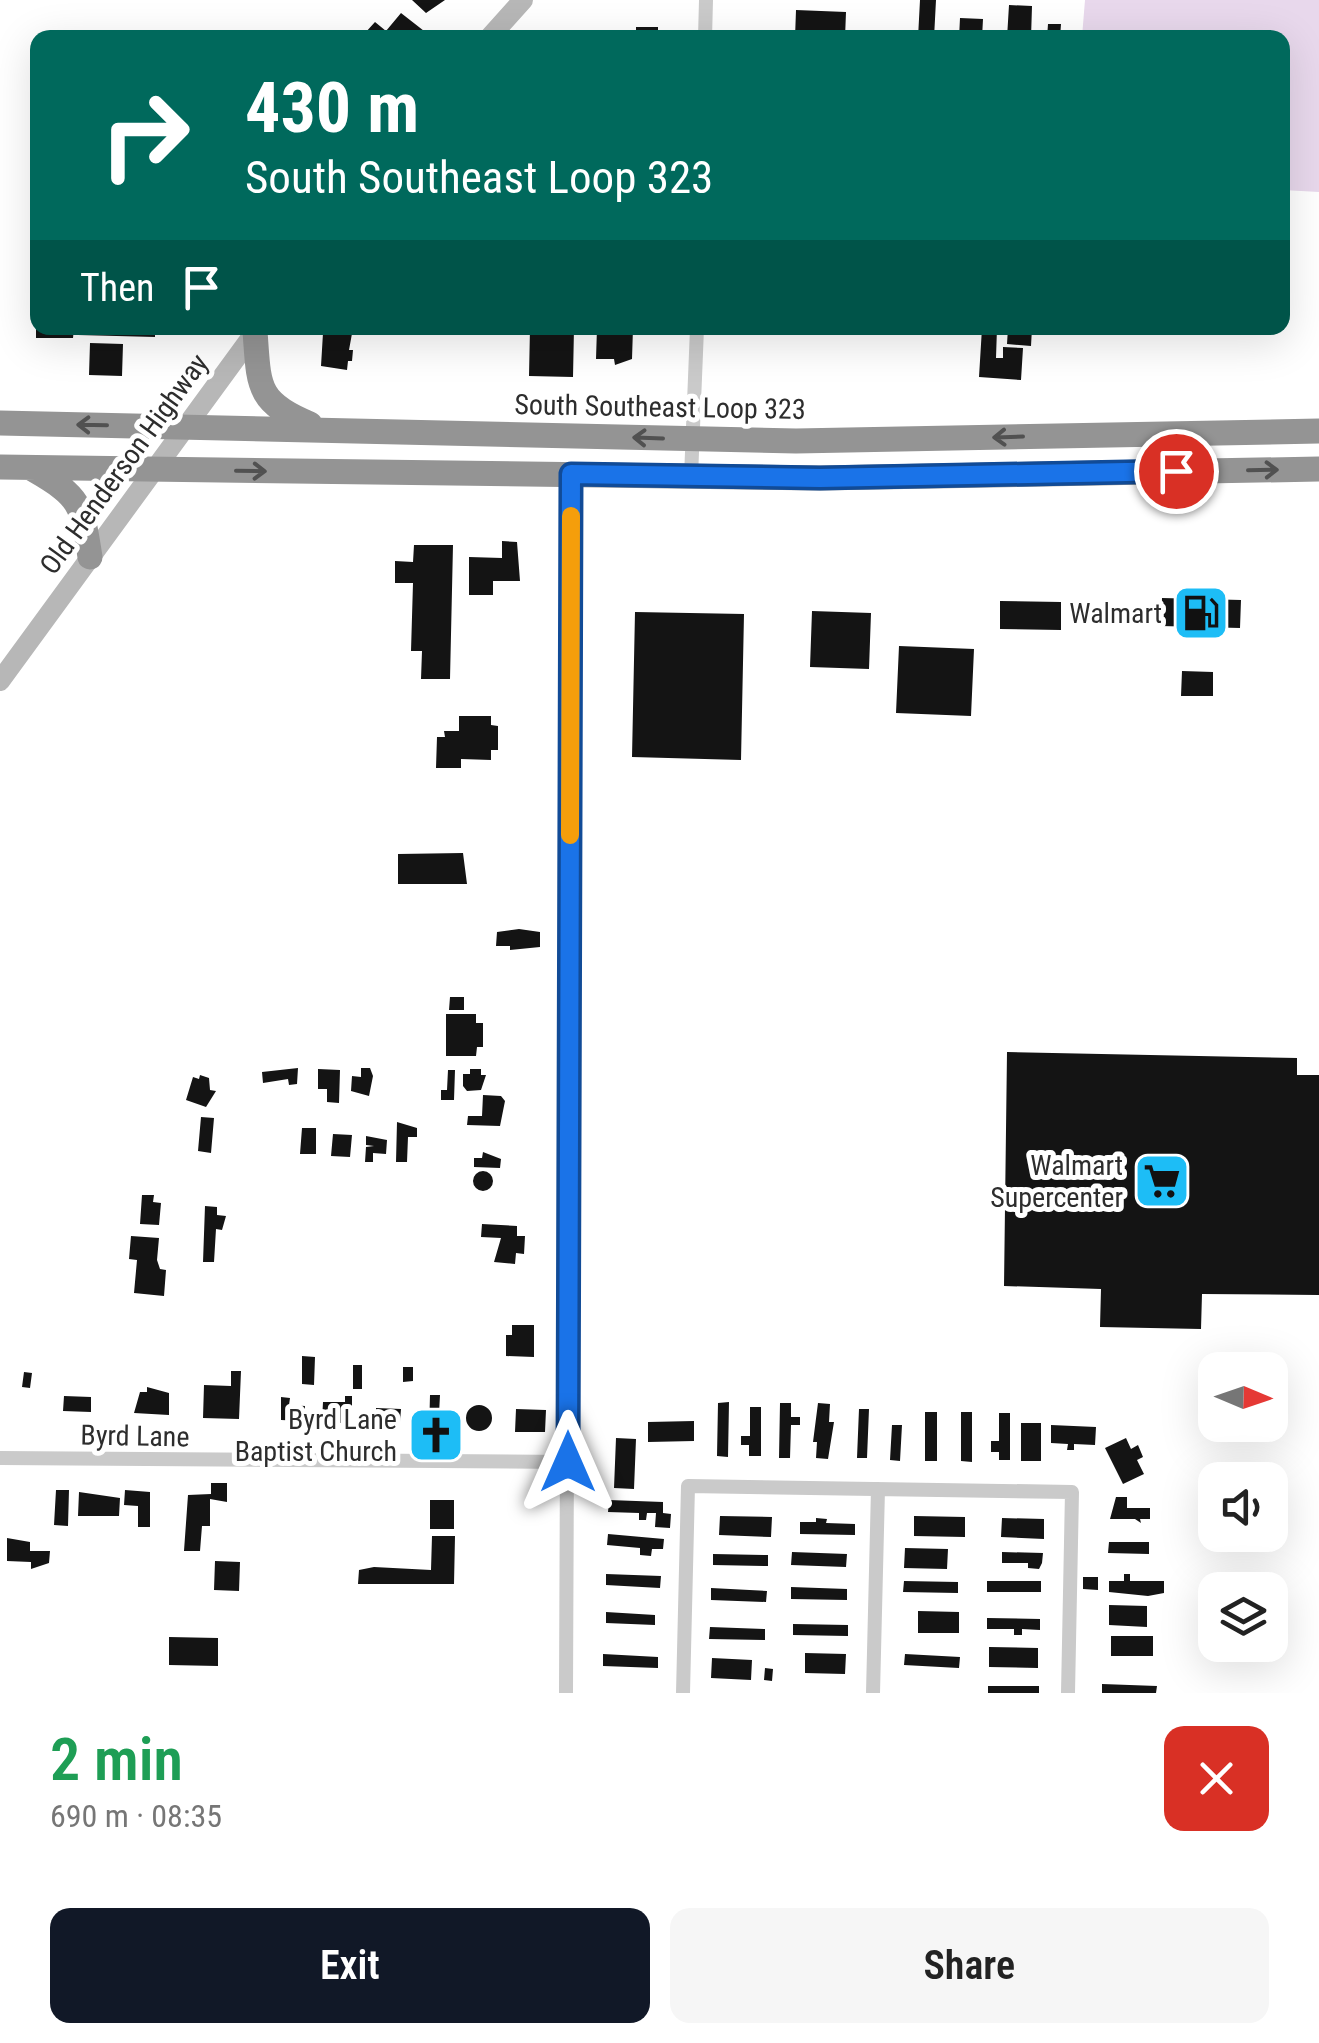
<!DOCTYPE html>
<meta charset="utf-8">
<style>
:root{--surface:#fff;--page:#f6f6f6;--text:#222;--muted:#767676;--accent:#111827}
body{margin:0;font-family:"Roboto Condensed",sans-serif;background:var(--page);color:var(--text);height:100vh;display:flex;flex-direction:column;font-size:38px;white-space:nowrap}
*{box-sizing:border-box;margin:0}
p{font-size:32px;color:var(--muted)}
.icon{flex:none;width:55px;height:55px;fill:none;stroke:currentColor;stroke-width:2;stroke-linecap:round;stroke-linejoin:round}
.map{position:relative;height:1693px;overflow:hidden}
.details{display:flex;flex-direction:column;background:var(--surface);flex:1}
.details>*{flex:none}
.guide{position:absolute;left:30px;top:30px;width:1260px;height:305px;border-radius:20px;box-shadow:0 10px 40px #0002;background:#00695c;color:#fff;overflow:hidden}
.needle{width:65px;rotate:92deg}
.fabs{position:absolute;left:1198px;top:1352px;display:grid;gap:20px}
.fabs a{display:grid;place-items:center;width:90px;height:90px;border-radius:20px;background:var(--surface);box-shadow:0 10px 40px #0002;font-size:50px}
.pin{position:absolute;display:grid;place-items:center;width:85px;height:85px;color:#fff;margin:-42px;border:5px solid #fff;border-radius:50%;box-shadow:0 2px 10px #0007}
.me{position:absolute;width:110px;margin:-55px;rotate:0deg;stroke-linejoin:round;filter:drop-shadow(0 0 8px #0008)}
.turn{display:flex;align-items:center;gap:35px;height:210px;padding:0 50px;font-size:45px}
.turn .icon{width:130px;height:130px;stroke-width:2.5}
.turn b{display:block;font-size:70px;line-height:85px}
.then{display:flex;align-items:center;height:95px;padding:0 50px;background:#0003;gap:20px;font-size:38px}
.round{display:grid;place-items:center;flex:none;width:105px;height:105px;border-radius:20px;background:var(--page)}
.summary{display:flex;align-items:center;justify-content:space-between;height:170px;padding:0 50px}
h1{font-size:60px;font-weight:600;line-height:75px;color:#1e9e55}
.cta{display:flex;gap:20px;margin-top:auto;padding:20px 50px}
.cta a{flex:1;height:115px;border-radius:20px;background:var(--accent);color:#fff;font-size:40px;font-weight:600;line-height:115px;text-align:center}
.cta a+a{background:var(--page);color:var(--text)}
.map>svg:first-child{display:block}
.green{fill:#e8d8ec}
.building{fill:#141414}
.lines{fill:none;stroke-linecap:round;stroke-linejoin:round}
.street{stroke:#cacaca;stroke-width:14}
.secondary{stroke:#b7b7b7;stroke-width:20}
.highway{stroke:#949494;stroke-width:25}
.oneway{stroke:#515151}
.route-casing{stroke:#114b97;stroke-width:25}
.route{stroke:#1a73e8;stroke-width:18}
.slow{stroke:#f59e0b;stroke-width:18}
.labels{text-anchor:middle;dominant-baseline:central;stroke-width:10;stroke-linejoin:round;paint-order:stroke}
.street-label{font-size:28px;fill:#2d2d2d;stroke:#fff}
.poi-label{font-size:28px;fill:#2d2d2d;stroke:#fff;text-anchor:end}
</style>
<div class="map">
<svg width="1319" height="1693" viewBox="0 0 1319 1693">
<rect width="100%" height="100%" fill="#fff"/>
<path class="green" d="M1085,0H1319V192L1283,190L1282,38L1082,37Z"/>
<path class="building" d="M412,0H445L426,13Z
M920,0H936L934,38H918Z
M1009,5L1032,6L1031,38H1007Z
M796,10L846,12L845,38H795Z
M401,13L433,38H370L365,33L375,22L386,31Z
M960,18L983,19L982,38H959Z
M1048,24H1061L1060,38H1047Z
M636,27H658V38H636Z
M36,328H74L73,338H36Z
M79,328H155V337L78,335Z
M334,328H353L349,350H353L352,361H348L347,370L321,366L323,333L334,334Z
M530,328H574L573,377L529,376Z
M597,328H633L632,359L615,365L614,359H596Z
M982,328H997L996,358H1003V347L1023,348L1021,380L979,377Z
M1008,328H1032L1031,346L1007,344Z
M90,343L123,344L122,376L89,375Z
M502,541L517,542L520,581H493V595H469V557L502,558Z
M414,545H453L450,679H421L422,651H411L413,583H395V561L413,562Z
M1162,598L1241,600L1240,628L1161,626Z
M1000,601L1061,602V630L1000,629Z
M812,611L871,613L869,669L810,667Z
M635,612L744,614L741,760L632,757Z
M899,646L974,649L971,716L896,713Z
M1182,671L1213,672V696H1181Z
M459,716H491V725L498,726V750H491V760L461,759V768H436L437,737H445L444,731H459Z
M463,853L467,884H398V854Z
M519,929L540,932V947L510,950V946H496L497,932Z
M450,997H464V1010H449Z
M446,1014H476V1023H483V1047H477L476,1056H446Z
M1007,1052L1297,1058V1075H1319V1295L1202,1294L1201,1329L1100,1327L1101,1289L1004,1286Z
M298,1068L297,1084L289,1085L288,1079L263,1083L262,1072Z
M361,1068H370L373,1076L369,1096L351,1091L352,1076L361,1077Z
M318,1069L340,1070L339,1103L327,1102V1089H318Z
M470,1069H481V1075H486L481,1090L467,1091L463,1086V1074H470Z
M448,1070H455L454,1100H441V1090H447Z
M200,1075L209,1078L210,1090L216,1091L206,1107L186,1100L193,1077L199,1079Z
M483,1095L501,1096L505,1101L500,1126L467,1125L468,1116H482Z
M201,1117L214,1118L211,1153L198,1151Z
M397,1122L417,1128V1137H408L407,1162H396Z
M302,1128H316V1154H300Z
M333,1134L352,1135L350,1157L331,1156Z
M366,1136L387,1140L386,1154L373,1153V1162H365L366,1147L374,1146L366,1145Z
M483,1152L501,1159L500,1168L474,1167V1158H482Z
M473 1181a10 10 0 1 1 20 0a10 10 0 1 1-20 0Z
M142,1195H154L153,1202L161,1203L159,1225L140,1224Z
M205,1206L217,1207V1215L226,1216L222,1230L216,1229L214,1262H203Z
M482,1224L517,1226V1236H525L524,1254L516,1253L515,1264L494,1262L501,1238L481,1237Z
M131,1236L159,1238L157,1260L160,1269L166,1270L164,1296L134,1293L137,1260L129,1259Z
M512,1325H534V1357L506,1356V1335H512Z
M302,1356L315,1357L314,1385L302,1384Z
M353,1365H362V1389H353Z
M403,1367H413V1381L403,1382Z
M231,1371H241L239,1419L203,1418L204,1385L231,1386Z
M24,1372L32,1373L30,1388L22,1387Z
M147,1387L169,1393V1415L134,1413L140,1392H147Z
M430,1395H440L438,1433H429Z
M64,1396L91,1397V1412L63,1411Z
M345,1396H352V1416L341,1423L322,1421L323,1402H345Z
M281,1397L290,1398L289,1405L305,1406L304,1421L281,1420Z
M729,1402L728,1457L717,1456L718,1403Z
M780,1403H791V1417H800V1425H791L790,1458H779Z
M818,1403L830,1404L829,1422H834L828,1459L816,1458L817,1442H813Z
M466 1418a13 13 0 1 1 26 0a13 13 0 1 1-26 0Z
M750,1407H761V1456H749V1445H741V1436H750Z
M376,1408L401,1409L400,1422L376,1421Z
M516,1409L546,1410L545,1432H515Z
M859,1409H869L867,1458H857Z
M925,1412H937V1461H925Z
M961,1412H972V1462L961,1461Z
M999,1413H1010V1460H999V1452H991V1441H999Z
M694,1421V1441L648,1442V1422Z
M1021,1423H1041V1461H1021Z
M892,1425H902L900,1461L890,1460Z
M1051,1425L1096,1427L1095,1445L1074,1444V1450H1067L1068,1444L1051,1443Z
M616,1438L636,1439L634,1489L614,1488Z
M1126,1438L1131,1449L1138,1445L1143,1457L1137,1460L1144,1474L1123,1484L1105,1448Z
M211,1483H227V1502L210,1499V1526H202L200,1551H184L188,1495L211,1494Z
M56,1490H69L68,1526L54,1525Z
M125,1490L150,1492V1527H138V1506L124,1505Z
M79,1492L120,1498L119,1516H78Z
M1116,1497H1127V1508H1150V1519H1140L1141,1523L1135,1519H1110Z
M430,1500H454V1529H430Z
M609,1500L663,1502V1513L671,1514L670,1528L655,1527L656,1513H647L646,1520H639V1513L608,1512Z
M720,1516L772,1517L771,1537L719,1535Z
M914,1516L965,1517V1537L914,1536Z
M816,1518L827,1519L826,1523L855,1524V1535L800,1534V1522H816Z
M1002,1518L1044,1519V1539L1001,1537Z
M608,1534L664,1539L663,1549H652L651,1556L640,1555V1548L607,1545Z
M432,1536H455L454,1584H358L359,1570L374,1567L431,1570Z
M7,1538L30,1542V1551H50L49,1563L31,1569V1562L7,1561Z
M1109,1542H1149V1554L1108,1553Z
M905,1548L948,1549L947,1569L904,1568Z
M792,1552L847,1554L846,1567L791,1565Z
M1002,1552L1043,1553L1042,1563L1039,1569L1028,1568V1563H1002Z
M713,1554L768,1555V1566L713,1565Z
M215,1561L240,1562L239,1591L214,1590Z
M606,1574L661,1576L660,1588L606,1585Z
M1124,1574H1130V1581H1164V1593L1148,1596L1109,1592V1581H1124Z
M1083,1577H1098V1590L1083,1589Z
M904,1581L958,1582V1593L903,1592Z
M987,1581H1041V1592H987Z
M791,1587L847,1589V1600L791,1599Z
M711,1588L767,1591L766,1602L711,1600Z
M1109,1605L1147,1606V1627L1109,1625Z
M918,1611L959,1612V1633H918Z
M606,1612L655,1615V1625L606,1623Z
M987,1618L1040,1619V1630L1022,1629V1635H1014V1629H987Z
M793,1624L848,1625V1636L793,1635Z
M710,1627L765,1629V1640L709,1639Z
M1111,1636H1153V1656H1111Z
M169,1637L218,1638V1666L169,1665Z
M989,1647L1038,1648V1668L989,1667Z
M805,1653L846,1654L845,1674L805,1673Z
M603,1654L658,1657V1668L603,1666Z
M905,1654L960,1657L959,1668L904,1665Z
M712,1658L752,1660L751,1680L711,1678Z
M765,1668L773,1669L772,1681L764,1680Z
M1102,1684L1157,1686L1156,1693H1102Z
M988,1686H1039V1693H988Z"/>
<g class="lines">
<path class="street" d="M705,38L706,0
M691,477L697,328
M0,1458L568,1462
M566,1693L571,475
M683,1693L688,1486L1072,1492L1068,1693
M873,1693L878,1489"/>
<path class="secondary" d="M489,38L523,0
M0,681L258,328"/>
<path class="highway" d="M255,331C259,386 256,402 310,424
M0,423L796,441L1319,431
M0,467L820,478L1319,469
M34,470C81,497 82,505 90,557"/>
</g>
<defs><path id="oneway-shaft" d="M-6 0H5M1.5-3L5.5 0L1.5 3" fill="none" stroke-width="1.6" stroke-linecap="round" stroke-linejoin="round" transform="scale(2.5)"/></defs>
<g class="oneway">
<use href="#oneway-shaft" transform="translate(92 425) rotate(-179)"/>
<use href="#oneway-shaft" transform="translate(1008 437) rotate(178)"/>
<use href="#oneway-shaft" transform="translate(648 438) rotate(-178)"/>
<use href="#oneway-shaft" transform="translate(1263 470) rotate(-1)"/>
<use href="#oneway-shaft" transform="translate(251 471) rotate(1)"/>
</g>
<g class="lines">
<g class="route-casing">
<path id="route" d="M568,1462L571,474L820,478L1176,471"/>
</g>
<use href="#route" class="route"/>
<path class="slow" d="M570,835L571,516"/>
</g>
<defs>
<g id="fuel-square" transform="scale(2.875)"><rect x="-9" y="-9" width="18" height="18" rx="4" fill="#1dbdf6" stroke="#fff"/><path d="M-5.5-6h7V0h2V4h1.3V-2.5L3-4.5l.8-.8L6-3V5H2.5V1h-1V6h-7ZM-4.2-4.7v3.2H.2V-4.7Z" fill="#111"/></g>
<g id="supermarket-square" transform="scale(2.875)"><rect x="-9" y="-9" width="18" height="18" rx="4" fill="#1dbdf6" stroke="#fff"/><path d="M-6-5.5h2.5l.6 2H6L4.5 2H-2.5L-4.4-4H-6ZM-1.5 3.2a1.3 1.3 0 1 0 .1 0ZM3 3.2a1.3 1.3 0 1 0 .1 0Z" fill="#111"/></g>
<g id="church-square" transform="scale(2.875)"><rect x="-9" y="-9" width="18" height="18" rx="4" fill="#1dbdf6" stroke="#fff"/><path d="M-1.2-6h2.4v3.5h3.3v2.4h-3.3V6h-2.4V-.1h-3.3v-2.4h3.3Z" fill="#111"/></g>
</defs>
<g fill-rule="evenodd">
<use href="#fuel-square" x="1201" y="613"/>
<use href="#supermarket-square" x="1162" y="1181"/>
<use href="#church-square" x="436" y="1435"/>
</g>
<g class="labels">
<g class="street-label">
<text transform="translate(660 407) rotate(1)">South Southeast Loop 323</text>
<text transform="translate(124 464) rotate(-54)">Old Henderson Highway</text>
<text transform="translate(135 1436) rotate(1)">Byrd Lane</text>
</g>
<g class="poi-label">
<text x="1162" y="613">Walmart</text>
<text x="1123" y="1165">Walmart<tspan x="1123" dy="32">Supercenter</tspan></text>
<text x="397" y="1419">Byrd Lane<tspan x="397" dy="32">Baptist Church</tspan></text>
</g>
</g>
</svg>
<div class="fabs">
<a><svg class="needle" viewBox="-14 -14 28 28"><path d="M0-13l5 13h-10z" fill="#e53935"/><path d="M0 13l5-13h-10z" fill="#767676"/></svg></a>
<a><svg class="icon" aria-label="sound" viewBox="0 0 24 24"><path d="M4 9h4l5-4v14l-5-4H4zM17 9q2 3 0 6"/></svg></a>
<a><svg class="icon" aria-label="layers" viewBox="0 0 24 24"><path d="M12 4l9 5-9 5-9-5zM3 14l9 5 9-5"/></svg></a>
</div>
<div class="pin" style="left:1176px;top:471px;background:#d93025"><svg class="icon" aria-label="arrive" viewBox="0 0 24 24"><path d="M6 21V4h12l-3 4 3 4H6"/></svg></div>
<svg class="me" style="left:568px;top:1462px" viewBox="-20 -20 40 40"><path d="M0-17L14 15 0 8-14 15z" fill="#1a73e8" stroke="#fff" stroke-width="4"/></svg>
<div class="guide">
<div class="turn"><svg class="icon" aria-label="right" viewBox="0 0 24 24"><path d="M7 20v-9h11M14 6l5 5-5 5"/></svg><div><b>430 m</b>South Southeast Loop 323</div></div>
<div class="then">Then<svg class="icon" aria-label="arrive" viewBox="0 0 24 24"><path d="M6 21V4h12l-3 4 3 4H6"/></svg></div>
</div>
</div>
<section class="details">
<div class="summary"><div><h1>2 min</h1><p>690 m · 08:35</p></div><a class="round" style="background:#d93025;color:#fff"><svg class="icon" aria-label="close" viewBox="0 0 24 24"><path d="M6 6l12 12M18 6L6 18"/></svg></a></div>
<div class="cta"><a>Exit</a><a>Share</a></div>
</section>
